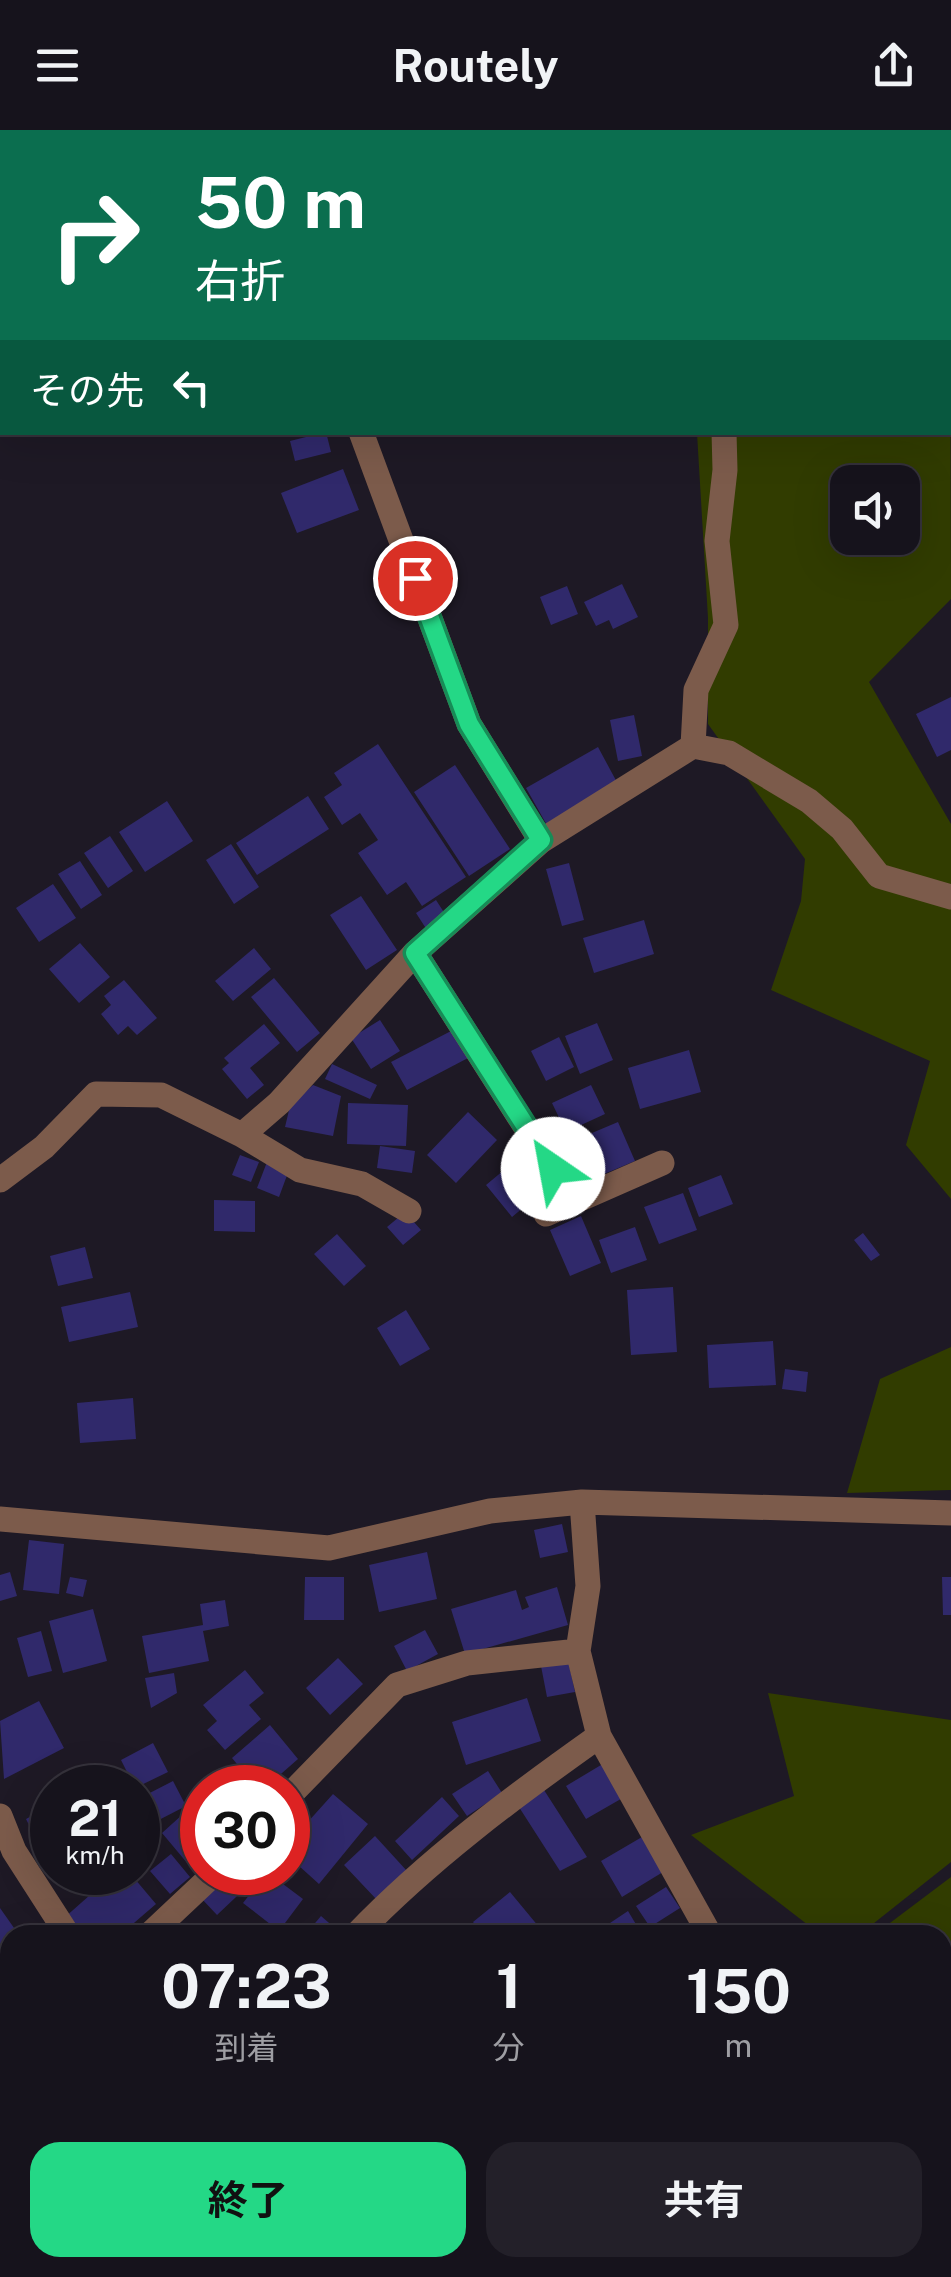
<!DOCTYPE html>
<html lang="ja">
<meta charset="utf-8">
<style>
:root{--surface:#16131c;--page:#232029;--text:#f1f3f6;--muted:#9e9ea3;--line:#35323b;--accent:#24d886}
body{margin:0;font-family:"Public Sans","Noto Sans JP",sans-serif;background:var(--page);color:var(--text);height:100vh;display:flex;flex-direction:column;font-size:38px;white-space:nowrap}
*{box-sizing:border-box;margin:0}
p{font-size:32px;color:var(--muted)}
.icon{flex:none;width:55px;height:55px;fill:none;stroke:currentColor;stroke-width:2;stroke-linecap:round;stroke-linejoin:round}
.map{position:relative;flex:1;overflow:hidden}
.drawer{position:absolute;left:0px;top:1795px;width:952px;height:352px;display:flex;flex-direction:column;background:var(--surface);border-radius:30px 30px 0 0;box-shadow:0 10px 40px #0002,0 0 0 2px var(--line)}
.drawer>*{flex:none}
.guide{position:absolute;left:0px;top:0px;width:952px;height:305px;box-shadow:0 10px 40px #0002,0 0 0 2px var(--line);background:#0b6e4f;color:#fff;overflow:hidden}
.buttons{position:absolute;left:830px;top:335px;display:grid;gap:20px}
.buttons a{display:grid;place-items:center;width:90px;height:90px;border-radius:20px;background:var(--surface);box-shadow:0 10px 40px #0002,0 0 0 2px var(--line);font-size:50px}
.speed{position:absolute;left:30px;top:1635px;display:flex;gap:20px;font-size:50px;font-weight:700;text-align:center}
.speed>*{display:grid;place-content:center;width:130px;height:130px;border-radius:50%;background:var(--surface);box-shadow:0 10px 40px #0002,0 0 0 2px var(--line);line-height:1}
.speed small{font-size:25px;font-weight:400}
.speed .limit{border:15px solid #d22;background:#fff;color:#111}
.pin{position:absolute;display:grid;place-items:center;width:85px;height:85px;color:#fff;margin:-42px;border:5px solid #fff;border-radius:50%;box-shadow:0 2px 10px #0007}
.me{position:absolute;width:110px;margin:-55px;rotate:327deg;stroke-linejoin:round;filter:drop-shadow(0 0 8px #0008)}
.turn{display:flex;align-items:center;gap:35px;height:210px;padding:0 30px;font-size:45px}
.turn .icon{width:130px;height:130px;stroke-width:2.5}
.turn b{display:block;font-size:70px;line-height:85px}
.then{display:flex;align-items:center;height:95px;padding:0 30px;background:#0003;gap:20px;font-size:38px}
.eta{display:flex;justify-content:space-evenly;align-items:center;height:170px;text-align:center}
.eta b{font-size:60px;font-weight:700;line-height:70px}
.cta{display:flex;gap:20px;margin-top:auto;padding:20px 30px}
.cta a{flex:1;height:115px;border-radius:30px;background:var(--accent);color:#111;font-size:40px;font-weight:700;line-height:115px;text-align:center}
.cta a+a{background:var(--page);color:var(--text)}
header{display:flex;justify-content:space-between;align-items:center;height:130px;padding:0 30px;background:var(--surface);font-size:45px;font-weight:700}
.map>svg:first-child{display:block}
.green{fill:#313c00;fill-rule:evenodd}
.building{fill:#30296b}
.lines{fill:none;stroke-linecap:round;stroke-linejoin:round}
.minor{stroke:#7c5b4b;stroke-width:25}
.route-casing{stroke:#178c57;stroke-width:25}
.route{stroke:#24d886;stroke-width:18}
</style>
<header><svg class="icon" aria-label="menu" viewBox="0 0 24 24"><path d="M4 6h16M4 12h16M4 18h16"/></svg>Routely<svg class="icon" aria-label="share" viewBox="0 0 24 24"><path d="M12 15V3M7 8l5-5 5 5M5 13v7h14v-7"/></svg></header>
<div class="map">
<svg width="951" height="2147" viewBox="0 0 951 2147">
<rect width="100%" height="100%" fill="#1e1925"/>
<path class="green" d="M950,95L951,469L869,552L951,694V1069L906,1015L930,931L771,860L801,771L805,729L708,594V488L697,303L950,302ZM848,352H902V408H848Z
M951,1217V1360L847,1363L880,1249Z
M768,1563L951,1590V1732L859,1805H821L691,1705L794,1666Z
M951,1747V2147H563L566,2138H942V1805H874Z"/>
<path class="building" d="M326,302L331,322L295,331L290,311Z
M343,339L359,380L297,403L281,363Z
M622,454L638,487L613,499L609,490L596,496L584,472Z
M567,456L578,484L551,495L540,467Z
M951,567V620L937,627L916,584Z
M634,585L642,626L618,631L610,590Z
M378,614L466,747L422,776L406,752L387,765L358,723L378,710L360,683L342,695L324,667L342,655L334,643Z
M598,617L619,656L548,697L526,658Z
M455,635L510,719L469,746L414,662Z
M308,666L329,699L257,745L236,713Z
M167,671L193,711L145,742L119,702Z
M110,706L133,741L108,758L84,723Z
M231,714L259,757L234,774L206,730Z
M80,731L102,765L81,779L58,744Z
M569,733L584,790L562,796L546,739Z
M53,754L76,788L39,812L16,778Z
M361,766L397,820L366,840L330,785Z
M436,770L447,787L427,800L416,783Z
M644,790L654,824L594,843L583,808Z
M80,813L110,847L79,873L49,839Z
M254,818L271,839L233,871L215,851Z
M274,848L320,903L297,922L251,867Z
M124,850L157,888L137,905L128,896L118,905L101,884L111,875L104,866Z
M380,890L400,921L371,939L351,908Z
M597,893L613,930L580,944L565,906Z
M264,894L280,913L250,938L264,955L247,969L222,939L229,933L224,928Z
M453,900L468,928L407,960L391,932Z
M559,907L574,937L546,951L531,921Z
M689,920L701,962L640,979L628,938Z
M332,934L377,955L370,969L325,949Z
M313,955L341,966L333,1006L285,997L290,976Z
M591,955L605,984L566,1002L552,973Z
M348,973L408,975L406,1016L347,1014Z
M468,982L497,1010L456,1053L427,1025Z
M618,992L635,1031L597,1047L580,1008Z
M380,1016L415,1021L412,1043L377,1038Z
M240,1025L259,1032L251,1052L232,1045Z
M521,1026L547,1058L512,1087L486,1055Z
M267,1032L289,1040L279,1067L257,1058Z
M721,1045L733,1074L699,1087L688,1058Z
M683,1063L697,1100L659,1114L644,1077Z
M214,1070L255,1071V1102L214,1101Z
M405,1082L421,1100L403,1115L387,1097Z
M581,1086L601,1133L570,1146L550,1100Z
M635,1097L647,1130L611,1143L599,1110Z
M863,1103L880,1125L871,1131L854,1110Z
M337,1104L366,1136L344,1156L314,1124Z
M85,1117L93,1148L58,1156L50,1126Z
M673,1157L677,1222L631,1225L627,1160Z
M130,1162L138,1197L69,1212L61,1177Z
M406,1180L430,1219L400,1236L377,1198Z
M773,1211L776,1255L709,1258L707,1215Z
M785,1239L808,1242L806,1262L782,1259Z
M133,1268L136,1309L80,1313L77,1273Z
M562,1394L568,1422L540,1428L534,1400Z
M29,1410L64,1414L59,1464L23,1460Z
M427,1422L437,1469L379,1482L369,1435Z
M10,1442L17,1466L0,1471V1445Z
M70,1447L87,1450L83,1467L66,1463Z
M305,1447H344V1490H304Z
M942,1447H951V1485H943Z
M557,1457L568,1495L465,1524L451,1479L516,1460L522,1480L529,1477L525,1467Z
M225,1470L229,1496L203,1501L209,1531L149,1543L142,1506L203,1495L200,1474Z
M93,1479L107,1531L63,1543L49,1491Z
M425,1500L438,1524L407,1541L394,1516Z
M41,1501L52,1541L28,1547L17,1508Z
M338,1528L363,1554L330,1585L306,1558Z
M568,1530L575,1562L547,1567L541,1536Z
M245,1540L264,1563L249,1575L261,1589L225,1620L207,1600L217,1591L203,1575Z
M174,1543L177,1563L151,1578L145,1548Z
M527,1568L541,1611L466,1635L452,1592Z
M39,1571L64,1618L4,1649L0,1591Z
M270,1595L298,1629L265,1658H257L232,1628Z
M153,1613L168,1642L135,1658L121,1630Z
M606,1632L626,1666L586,1689L566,1656Z
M488,1641L502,1663L467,1686L452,1664Z
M173,1651L186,1676L153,1693L140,1668Z
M544,1660L587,1727L560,1741L517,1674Z
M333,1664L368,1694L319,1754L288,1726V1714Z
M442,1667L459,1686L412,1730L395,1711Z
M52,1675V1725L46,1729L26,1689Z
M183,1684L202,1707V1732L193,1740L162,1703Z
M375,1706L407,1741L377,1770L344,1735Z
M642,1707L663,1742L622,1767L601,1731Z
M171,1724L190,1747L170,1764L150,1741Z
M116,1742H129L156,1774L120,1805H79L64,1788Z
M229,1742H247L254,1750L217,1785L201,1768Z
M267,1742L303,1769L279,1801L243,1773Z
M666,1757L680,1778L650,1797L636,1776Z
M510,1762L539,1797L530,1805H483L473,1792Z
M0,1778L19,1805H10V1828L0,1835Z
M628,1781L640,1801L634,1805H605L601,1799Z
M321,1786L343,1805H305Z
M0,2037L10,2048V2078L0,2087Z
M10,2111V2138H26L19,2147L0,2141V2125Z
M56,2138H74L87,2147H54L51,2144Z
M246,2138H323L333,2147H256Z
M359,2138H406L410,2144L364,2147Z
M503,2138H552L554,2140L545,2147H510Z"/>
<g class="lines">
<path class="minor" d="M257,0V2
M669,0L670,2
M361,302L469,594L541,711
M693,616L696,560L726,495L717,411L725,340L724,302
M415,823L572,1070
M242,1005L300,1040L362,1054L409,1081
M0,1050L44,1017L96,964L161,965L242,1005L279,973L415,823L541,711L693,616L729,623L809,671L842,699L879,746L951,767
M546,1084L662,1033
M582,1372L588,1456L578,1521L599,1606L710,1805
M0,1389L329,1418L490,1381L582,1372L951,1383
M288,1667L397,1555L467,1533L578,1521
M0,1686L14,1721L68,1805
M149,1805L216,1742
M356,1805C429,1729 513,1667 599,1606
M0,1927L10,1920
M342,2138L345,2147"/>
</g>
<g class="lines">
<g class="route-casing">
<path id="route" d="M415,448L469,594L541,710L415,823L553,1039"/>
</g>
<use href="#route" class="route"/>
</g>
</svg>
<div class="buttons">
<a><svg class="icon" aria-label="sound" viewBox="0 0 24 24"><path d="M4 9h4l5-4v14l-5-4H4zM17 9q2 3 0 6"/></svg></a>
</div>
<div class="speed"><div>21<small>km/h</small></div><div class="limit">30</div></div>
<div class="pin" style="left:415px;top:448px;background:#d93025"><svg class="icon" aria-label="arrive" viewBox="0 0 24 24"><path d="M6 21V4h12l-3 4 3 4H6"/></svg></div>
<svg class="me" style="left:553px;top:1039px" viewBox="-20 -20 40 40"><circle r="19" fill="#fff"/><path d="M0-13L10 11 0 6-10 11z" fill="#24d886"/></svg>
<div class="guide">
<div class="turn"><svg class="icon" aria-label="right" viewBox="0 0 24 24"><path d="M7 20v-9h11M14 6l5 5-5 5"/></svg><div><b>50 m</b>右折</div></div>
<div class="then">その先<svg class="icon" aria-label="left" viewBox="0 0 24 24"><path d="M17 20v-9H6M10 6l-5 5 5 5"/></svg></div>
</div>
<section class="drawer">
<div class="eta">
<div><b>07:23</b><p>到着</p></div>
<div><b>1</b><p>分</p></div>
<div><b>150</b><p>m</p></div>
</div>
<div class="cta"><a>終了</a><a>共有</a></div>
</section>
</div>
